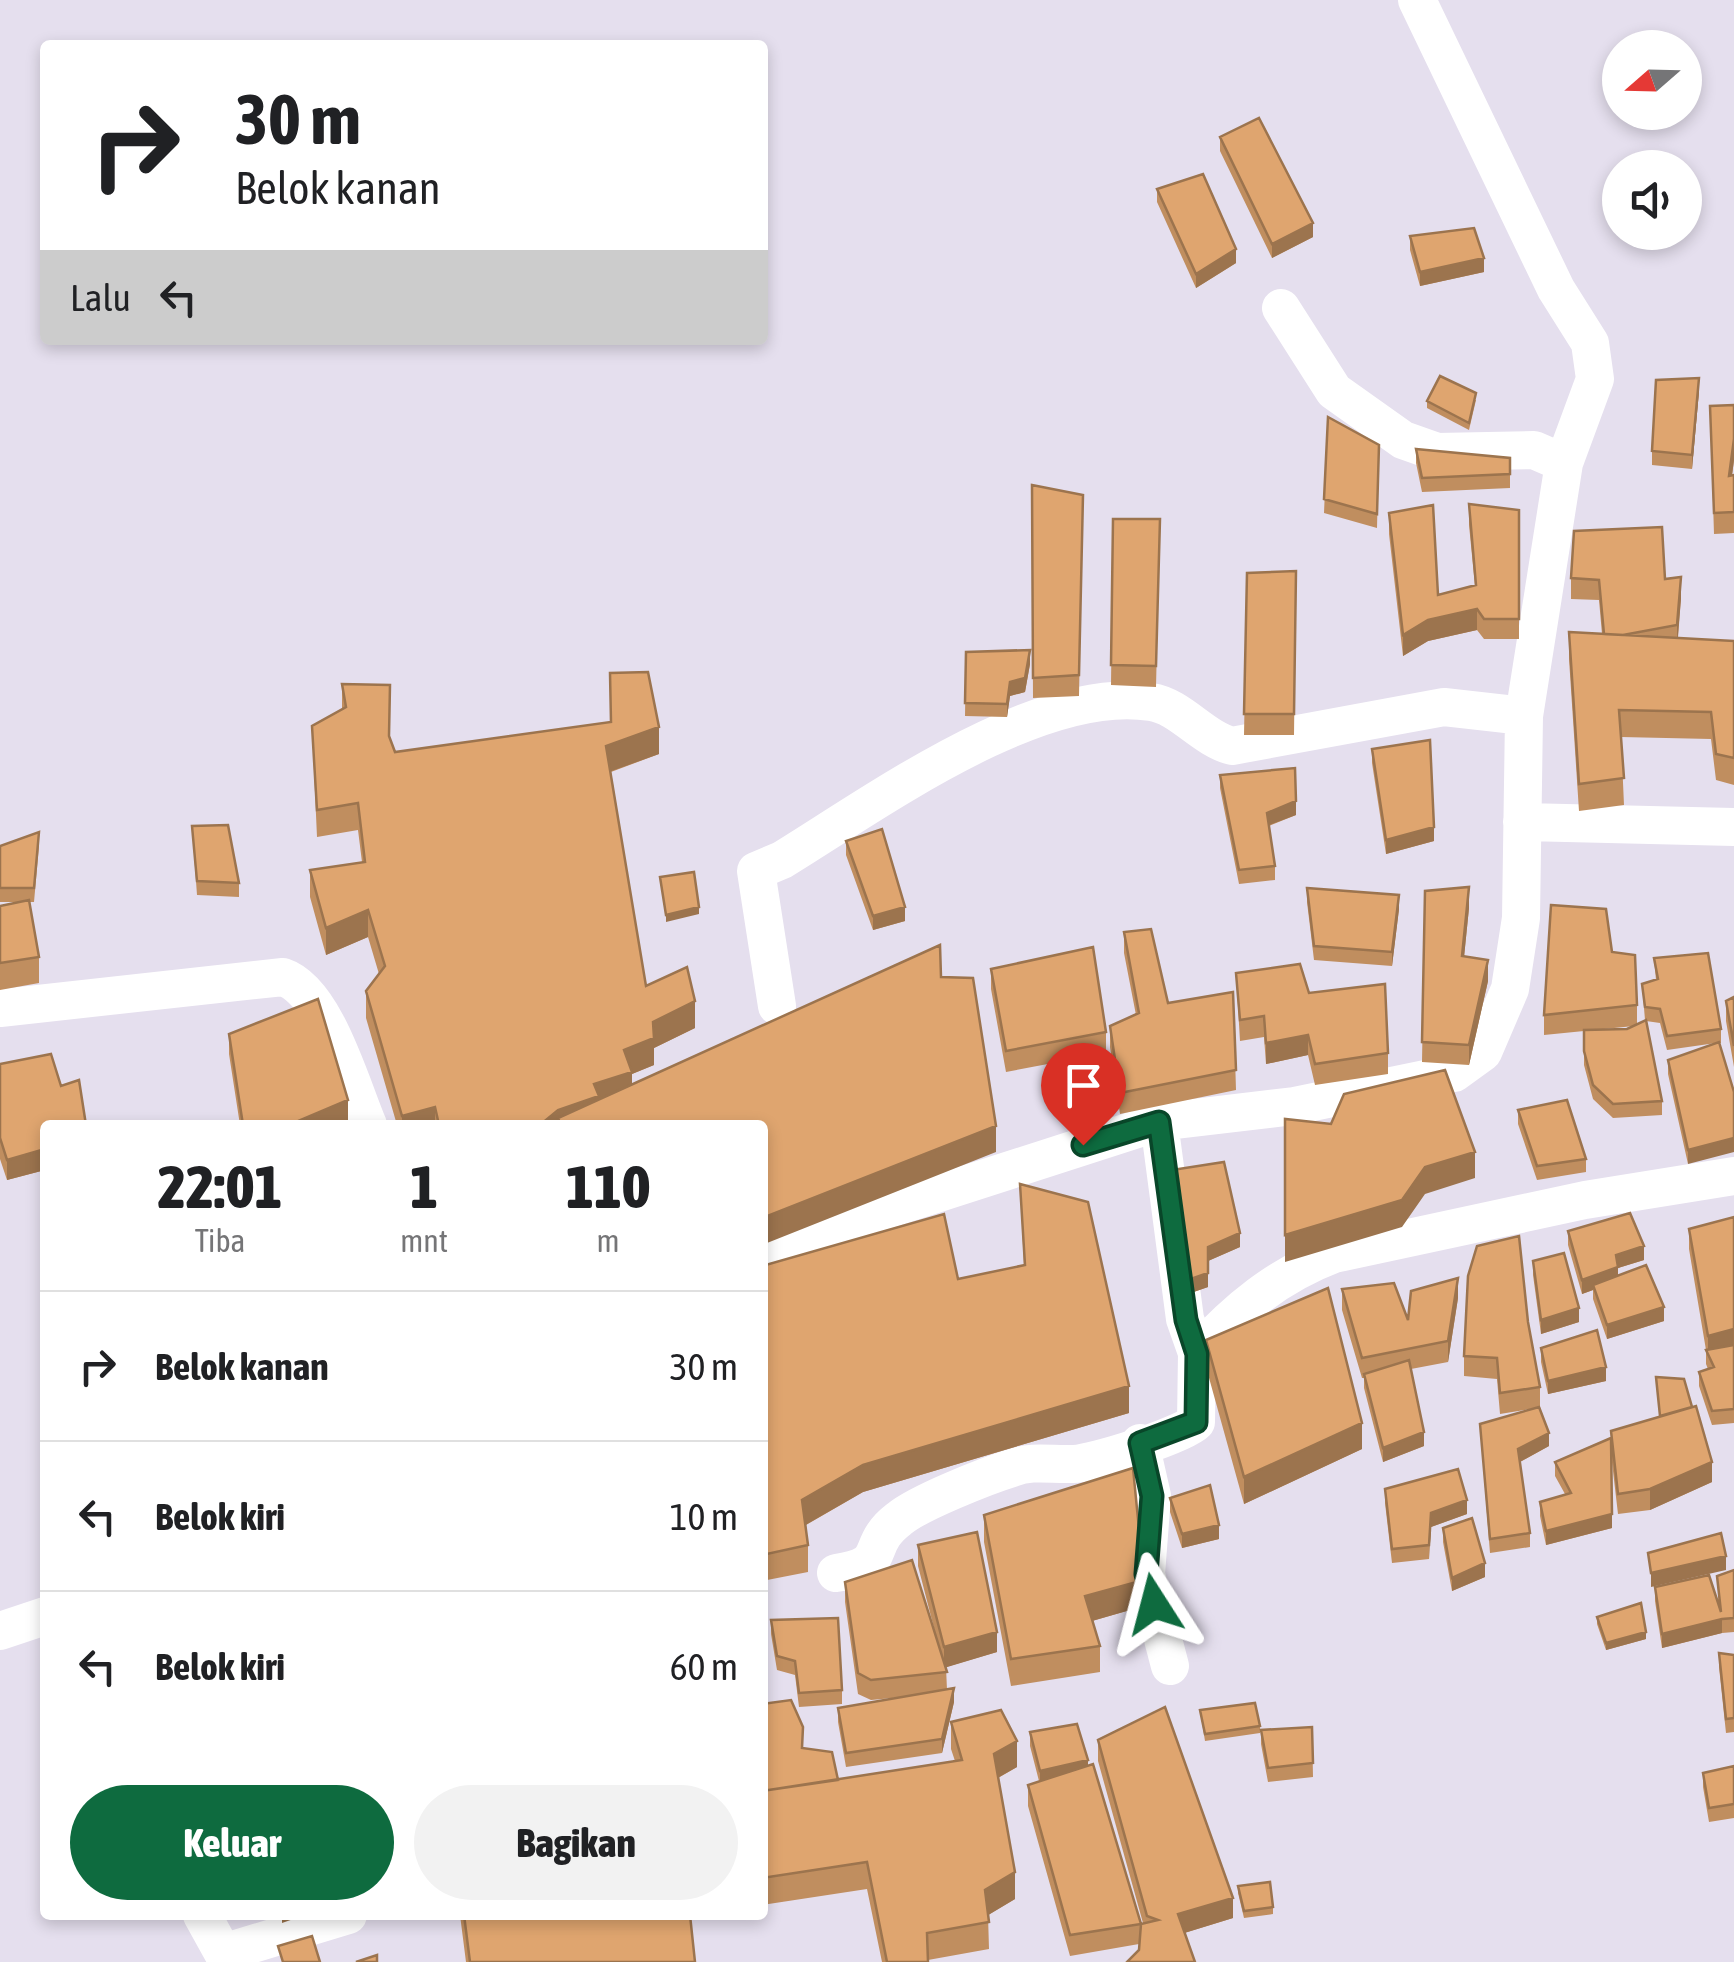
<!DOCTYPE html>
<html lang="id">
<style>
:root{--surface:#fff;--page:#f2f2f2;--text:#202124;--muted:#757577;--line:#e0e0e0;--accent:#0e6b3f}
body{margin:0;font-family:"Asap Condensed",sans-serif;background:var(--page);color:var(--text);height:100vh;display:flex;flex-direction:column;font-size:38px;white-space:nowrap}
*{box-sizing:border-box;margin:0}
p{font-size:32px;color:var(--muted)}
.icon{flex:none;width:55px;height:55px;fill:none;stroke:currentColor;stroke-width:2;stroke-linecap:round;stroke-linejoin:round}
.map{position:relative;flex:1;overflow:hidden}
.side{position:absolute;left:40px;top:1120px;width:728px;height:800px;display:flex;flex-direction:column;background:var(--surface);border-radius:10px;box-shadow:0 5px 15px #0003}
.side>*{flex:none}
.guide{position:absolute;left:40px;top:40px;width:728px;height:305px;border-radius:10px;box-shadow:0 5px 15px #0003;background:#fff;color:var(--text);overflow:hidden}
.needle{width:65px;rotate:250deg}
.buttons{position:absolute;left:1602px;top:30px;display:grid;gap:20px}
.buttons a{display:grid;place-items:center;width:100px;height:100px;border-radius:50%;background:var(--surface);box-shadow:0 5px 15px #0003;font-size:50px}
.pin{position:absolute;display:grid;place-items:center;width:85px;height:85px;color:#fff;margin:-102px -42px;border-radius:50% 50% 50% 0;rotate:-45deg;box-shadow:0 0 10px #0007}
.pin .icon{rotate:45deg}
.me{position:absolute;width:110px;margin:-55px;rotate:351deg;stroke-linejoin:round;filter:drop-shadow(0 0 8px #0008)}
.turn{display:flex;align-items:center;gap:35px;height:210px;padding:0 30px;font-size:45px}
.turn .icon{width:130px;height:130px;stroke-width:2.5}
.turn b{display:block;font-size:70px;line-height:85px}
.then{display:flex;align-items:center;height:95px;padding:0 30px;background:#0003;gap:20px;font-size:38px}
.eta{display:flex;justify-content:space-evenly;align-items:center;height:170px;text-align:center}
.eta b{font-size:60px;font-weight:800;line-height:70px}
.button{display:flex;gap:20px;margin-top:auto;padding:20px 30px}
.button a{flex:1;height:115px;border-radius:60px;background:var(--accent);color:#fff;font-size:40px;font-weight:800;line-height:115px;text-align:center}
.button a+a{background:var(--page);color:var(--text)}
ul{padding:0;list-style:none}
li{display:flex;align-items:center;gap:30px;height:150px;padding:0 30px;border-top:2px solid var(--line)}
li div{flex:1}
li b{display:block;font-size:38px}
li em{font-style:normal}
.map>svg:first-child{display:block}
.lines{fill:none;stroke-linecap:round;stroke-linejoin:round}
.street{stroke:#fff;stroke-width:38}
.wall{fill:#c08e5f;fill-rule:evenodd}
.shaded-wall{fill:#9c744e}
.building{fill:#dfa56f;stroke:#9c744e;stroke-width:2.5}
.route-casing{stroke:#094629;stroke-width:25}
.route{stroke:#0e6b3f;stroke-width:18}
</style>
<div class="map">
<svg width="1734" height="1962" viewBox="0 0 1734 1962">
<rect width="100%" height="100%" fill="#e5dfee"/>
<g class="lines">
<path class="street" d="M1281,308L1334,391L1403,440L1437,452L1534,450L1564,463
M1522,822L1734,827
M777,1006L756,871L782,860C875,803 1038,684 1151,702C1180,706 1202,738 1232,746L1444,707L1524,716
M0,1008L283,977C325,991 351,1085 368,1125
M762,1250L1159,1122L1294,1106L1454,1073L1483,1052L1510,989L1521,918L1524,716L1564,463L1595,379L1590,343L1556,289L1417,0
M1197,1353C1236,1310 1278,1275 1334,1254L1585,1200L1734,1176
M1140,1443L1152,1496L1146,1574L1170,1666
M836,1573C892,1565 862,1547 899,1519C918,1503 986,1476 1012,1468C1033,1460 1051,1465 1073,1464C1092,1464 1183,1435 1196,1422L1197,1353L1185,1319L1159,1122
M0,1631L45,1616
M202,1915L228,1962
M223,1953L348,1915"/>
</g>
<path class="wall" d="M1220,137L1313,237L1272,258L1220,151Z
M1157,189L1236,263L1196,288L1157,202Z
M1410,236L1484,272L1420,286L1410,250Z
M1699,391L1692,469L1652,465V451Z
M1476,400L1469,430L1427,408V401Z
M1734,405V460L1732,476H1734V533L1714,534L1710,406Z
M1328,417L1379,445L1377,528L1324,513Z
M1416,449L1510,458V488L1422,492L1416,463Z
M1032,485L1083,495L1079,696L1033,698Z
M1469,504L1519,510V639H1484L1477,630L1428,641L1403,656L1389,534V513L1438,595L1475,586L1469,525Z
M1113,519H1160L1156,687L1111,685Z
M1296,571L1294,735H1244L1247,573Z
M1571,578L1665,579L1681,598L1678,638L1734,641V785L1716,780L1711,739L1621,737L1624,805L1579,811L1569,659V632L1602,634L1599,600L1571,599Z
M966,652L1030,664L1025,692L1010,696L1007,717L965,716Z
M342,684L390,737L395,752L659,754L611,772L646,986L695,1028L654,1048V1065L632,1074V1085L941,977L996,1152L762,1125H397L366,1018V991L379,974L368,937L326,955L310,897V870L362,862L358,830L317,837L312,726L342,709Z
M1372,749L1434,841L1386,854L1372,763Z
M1220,775L1296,815L1269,826L1275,866V880L1239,884L1220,788Z
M192,826L239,883V897L197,895Z
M846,841L905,921L873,930L846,855Z
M0,846H39L34,902H29L39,957V983L0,990V906L17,902H0Z
M1307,888L1399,909L1392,966L1314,960L1307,902Z
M1425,891L1469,908L1464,957L1488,981L1469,1065L1422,1062Z
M1124,932L1168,1003L1233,992L1236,1090L1120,1114L1110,1047V1026L1136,1015L1124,953Z
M1612,952L1637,1005V1024L1645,1020L1642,984L1656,980L1654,958L1721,1029V1043H1719L1688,1164L1668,1074V1060L1716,1043L1667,1050L1660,1023L1646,1021L1662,1101V1115L1613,1118L1593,1099L1584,1065V1031L1544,1035V1015ZM1634,1026L1627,1029L1594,1030Z
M991,969L1106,1032V1053L1006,1072L991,989Z
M1236,973L1309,993L1388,1053V1074L1315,1085L1308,1055L1266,1064L1264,1037L1240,1041Z
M1734,997V1067L1726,1021V1001Z
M229,1034L348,1120L338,1125H240L229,1054Z
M0,1064L45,1125V1170L7,1180L0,1159Z
M1518,1110L1586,1159V1172L1537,1180L1518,1124Z
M1172,1170L1240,1247L1208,1261V1287L1185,1295L1172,1184Z
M1020,1184L1129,1413L863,1492L806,1525L808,1545V1572L762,1581V1266L958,1279L1024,1266Z
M1734,1217V1423L1712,1425L1699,1386V1372L1708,1369L1706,1364V1350L1689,1249V1229Z
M1568,1231L1644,1260L1618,1268V1276L1664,1321L1607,1339L1593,1299V1290L1582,1294L1568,1245Z
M1533,1261L1579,1322L1541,1334L1533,1275Z
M1342,1289L1408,1320L1458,1298L1448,1362L1411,1369L1424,1446L1383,1462L1364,1388V1378H1362L1342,1310Z
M1528,1322L1540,1387V1407L1549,1446L1520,1462L1530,1533V1547L1490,1553L1480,1424L1536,1408L1500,1414L1497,1379L1464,1376V1356Z
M1206,1340L1362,1449L1244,1504L1206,1367Z
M1541,1348L1606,1381L1548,1394L1541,1362Z
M1611,1438L1712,1482L1650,1510L1618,1514L1611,1454L1612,1528L1546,1545L1540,1516V1502L1565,1494L1555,1476V1462Z
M1385,1489L1467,1514L1431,1527L1429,1559L1392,1563L1385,1503Z
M1170,1498L1219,1539L1182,1548L1170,1512Z
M984,1515L1144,1606L1092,1621L1100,1646V1672L1011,1686L984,1542Z
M1443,1528L1485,1577L1452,1591L1443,1542Z
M918,1545L997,1652L946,1667L947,1690L954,1702L942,1753L846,1767L838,1722V1708L903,1697L871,1700L858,1694L845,1602V1582L935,1632L918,1566Z
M1734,1570V1632L1722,1633L1662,1648L1655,1601V1587L1719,1605L1717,1576Z
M1597,1617L1646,1639L1606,1650L1597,1624Z
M771,1620L842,1690V1704L799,1707L795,1675L777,1670L771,1634Z
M1719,1653L1734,1655V1732L1726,1733L1719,1667Z
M762,1704L803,1748L838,1780L955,1761L951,1749V1722L1017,1767L998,1778L1015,1899L988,1915L989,1949L928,1960V1962H882L867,1889L762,1905Z
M1200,1710L1260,1726V1733L1205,1741Z
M1312,1727L1313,1777L1268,1782L1261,1744V1730Z
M1030,1732L1088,1765L1141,1924L1143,1923L1098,1761V1740L1233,1918L1184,1933L1139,1950V1944L1070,1956L1028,1806V1785L1039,1781L1030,1746Z
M1734,1766V1818L1709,1822L1703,1787V1773Z
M1238,1886L1273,1907V1914L1244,1918L1238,1893Z
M460,1915H690L695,1962H466Z"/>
<path class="shaded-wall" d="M1313,223V237L1272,258V244Z
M1236,249V263L1196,288V274Z
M1484,258V272L1420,286V272Z
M1699,378V391L1692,469V455Z
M1734,439V460L1729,497V476Z
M1681,577V598L1677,646V625Z
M1477,609V630L1428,641L1403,656V635L1428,620Z
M1030,650V664L1025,692L1010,696L1007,717V704L1010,682Z
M659,727V754L606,773V746Z
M1296,801V815L1267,826V813Z
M1434,827V841L1386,854V840Z
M1469,887V908L1462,977V956Z
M1399,895V909L1392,966V952Z
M699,907V914L666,922V915Z
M905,907V921L873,930V916Z
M368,910V937L326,955V928Z
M1488,960V981L1469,1065V1045Z
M695,1001V1028L654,1048V1065L632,1074V1098L558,1118V1125H540L594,1084L624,1050L653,1022Z
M1308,1035V1055L1266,1064V1043Z
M348,1100V1120L338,1125H289Z
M435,1107V1125H402V1116Z
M996,1126V1152L762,1245V1218Z
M1734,1138V1152L1688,1164V1150Z
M45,1149V1170L7,1180V1160Z
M1475,1152V1178L1425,1194L1402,1227L1285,1262V1235L1425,1167Z
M1240,1233V1247L1208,1261V1287L1185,1295V1281L1208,1247Z
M1644,1246V1260L1618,1268V1281L1593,1285V1290L1582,1294V1280L1616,1255Z
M1458,1278V1298L1448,1362V1341Z
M1664,1307V1321L1607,1339V1325Z
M1579,1308V1322L1541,1334V1320Z
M1734,1329V1350L1708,1354V1336Z
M1606,1367V1381L1548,1394V1381Z
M1129,1386V1413L863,1492L802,1527V1500L863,1465Z
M1362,1423V1449L1244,1504V1477Z
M1424,1432V1446L1383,1462V1448Z
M1549,1433V1446L1518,1463V1449Z
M1712,1462V1482L1650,1510V1489Z
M1467,1500V1514L1431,1527L1429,1559L1431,1513Z
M1612,1514V1528L1546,1545V1531Z
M1219,1525V1539L1182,1548V1534Z
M1726,1556V1570L1651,1587V1573Z
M1485,1563V1577L1452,1591V1578Z
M1144,1580V1606L1085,1623V1596Z
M1722,1619V1633L1662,1648V1634Z
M997,1632V1652L944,1668V1647Z
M1646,1632V1639L1606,1650V1643Z
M954,1688V1702L942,1753V1739Z
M1017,1741V1767L994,1780V1754Z
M1088,1760V1774L1040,1785V1771Z
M1015,1872V1899L985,1917V1890Z
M1233,1898V1918L1178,1935V1914Z
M282,1915H305L282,1923Z"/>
<path class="building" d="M1259,118L1313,223L1272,244L1220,137Z
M1203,174L1236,249L1196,274L1157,189Z
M1474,228L1484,258L1420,272L1410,236Z
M1440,376L1476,393L1469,423L1427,401Z
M1699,378L1692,455L1652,451L1656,380Z
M1734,405V439L1729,476L1734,475V512L1714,513L1710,406Z
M1328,417L1379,445L1377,514L1324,499Z
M1416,449L1510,458V474L1422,478Z
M1032,485L1083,495L1079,675L1033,678Z
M1469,504L1519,510V619H1484L1477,609L1428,620L1403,635L1389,513L1433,505L1438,595L1476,585Z
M1113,519H1160L1156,666L1111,665Z
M1662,527L1665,579L1681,577L1677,625L1623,635L1604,634L1599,580L1571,578L1574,531Z
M1296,571L1294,714H1244L1247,573Z
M1569,632L1734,641V758L1716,754L1711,712L1619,710L1624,778L1579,784Z
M1030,650L1025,678L1010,682L1007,704L965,703L966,652Z
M648,672L659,727L606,746L646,986L687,967L695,1001L653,1022L654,1038L624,1050L632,1072L594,1084L599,1096L558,1110L540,1125H439L435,1107L402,1116L366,991L385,966L368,910L326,928L310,870L365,862L358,803L317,810L312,726L346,707L342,684L390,685L389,736L395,752L611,722L610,673Z
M1430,740L1434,827L1386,840L1372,749Z
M1295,768L1296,801L1267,813L1275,866L1239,870L1220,775Z
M228,825L239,883L197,881L192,826Z
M882,829L905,907L873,916L846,841Z
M39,832L34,888H0V846Z
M694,872L699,907L666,915L660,877Z
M1469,887L1462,956L1488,960L1469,1045L1422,1042L1425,891Z
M1307,888L1399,895L1392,952L1314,946Z
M29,900L39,957L0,963V906Z
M1551,905L1606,909L1612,952L1635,955L1637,1005L1544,1015Z
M1151,929L1168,1003L1233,992L1236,1070L1120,1093L1110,1026L1139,1013L1124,932Z
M940,945L941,977L973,978L996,1126L762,1218V1125H561L558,1118Z
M1093,947L1106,1032L1006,1051L991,969Z
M1708,953L1721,1029L1667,1036L1660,1009L1645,1007L1642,984L1658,979L1654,958Z
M1300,964L1309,993L1385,984L1388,1053L1315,1064L1308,1035L1266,1043L1264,1016L1240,1020L1236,973Z
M1734,997V1046L1726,1001Z
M318,999L348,1100L289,1125H243L229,1034Z
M1646,1020L1662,1101L1613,1104L1593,1085L1584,1051V1030L1627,1029Z
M1719,1042L1734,1092V1138L1688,1150L1668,1060Z
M51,1054L61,1086L79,1080L86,1125H45V1149L7,1160L0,1138V1064Z
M1445,1070L1475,1152L1425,1167L1402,1200L1285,1235V1119L1331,1124L1344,1094Z
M1567,1100L1586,1159L1537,1166L1518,1110Z
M1224,1162L1240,1233L1208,1247V1273L1185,1281L1172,1170Z
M1020,1184L1088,1202L1129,1386L863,1465L802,1500L808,1545L762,1555V1266L944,1214L958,1279L1025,1265Z
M1630,1213L1644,1246L1616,1255L1618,1267L1582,1280L1568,1231Z
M1734,1217V1329L1708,1336L1689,1229Z
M1519,1236L1528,1322L1540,1387L1500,1393L1497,1358L1464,1356L1468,1276L1477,1246Z
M1564,1253L1579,1308L1541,1320L1533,1261Z
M1646,1265L1664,1307L1607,1325L1593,1285Z
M1458,1278L1448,1341L1362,1358L1342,1289L1394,1283L1408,1320L1411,1291Z
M1328,1288L1362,1423L1244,1477L1206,1340Z
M1597,1330L1606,1367L1548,1381L1541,1348Z
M1734,1345V1409L1712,1411L1699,1372L1714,1367L1706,1350Z
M1409,1360L1424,1432L1383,1448L1364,1374Z
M1656,1377L1684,1379L1692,1407L1660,1416Z
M1696,1406L1712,1462L1650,1489L1618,1494L1611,1431Z
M1539,1407L1549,1433L1518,1449L1530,1533L1490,1539L1480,1424Z
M1611,1438L1612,1514L1546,1531L1540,1502L1571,1493L1555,1462Z
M1133,1468L1144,1580L1085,1596L1100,1646L1011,1659L984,1515Z
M1458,1469L1467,1500L1431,1513L1429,1545L1392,1549L1385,1489Z
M1210,1485L1219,1525L1182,1534L1170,1498Z
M1472,1518L1485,1563L1452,1578L1443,1528Z
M977,1532L997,1632L944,1647L918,1545Z
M1721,1533L1726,1556L1651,1573L1648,1553Z
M912,1560L947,1672L871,1680L858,1673L845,1582Z
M1734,1570V1618L1722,1619L1662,1634L1655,1587L1709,1575L1721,1612L1717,1576Z
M1641,1603L1646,1632L1606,1643L1597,1617Z
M838,1618L842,1690L799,1693L795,1661L777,1656L771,1620Z
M1719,1653L1734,1655V1718L1726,1719Z
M954,1688L942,1739L846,1753L838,1708Z
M791,1700L803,1727L802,1748L832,1752L838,1780L762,1791V1704Z
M1255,1703L1260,1726L1205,1734L1200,1710Z
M1165,1707L1233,1898L1178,1914L1195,1962H1127L1139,1950L1141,1924L1158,1920L1147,1916L1098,1740Z
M1001,1710L1017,1741L994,1754L1015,1872L985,1890L989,1922L927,1933L928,1962H887L867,1862L762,1878V1791L962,1760L951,1722Z
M1077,1724L1088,1760L1040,1771L1030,1732Z
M1312,1727L1313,1763L1268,1768L1261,1730Z
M1093,1764L1141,1924L1070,1935L1028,1785Z
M1734,1766V1804L1709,1808L1703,1773Z
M1270,1882L1273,1907L1244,1911L1238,1886Z
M464,1915H690L695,1962H470Z
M312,1936L320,1962H283L278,1946Z
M377,1955V1962H356Z"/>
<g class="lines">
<g class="route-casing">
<path id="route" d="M1083,1145L1159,1122L1186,1320L1197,1354L1196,1422L1140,1443L1152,1496L1146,1574L1154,1604"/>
</g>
<use href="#route" class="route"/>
</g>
</svg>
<div class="buttons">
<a><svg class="needle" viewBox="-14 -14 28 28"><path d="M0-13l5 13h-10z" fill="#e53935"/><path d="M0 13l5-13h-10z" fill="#757577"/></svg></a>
<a><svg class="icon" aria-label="sound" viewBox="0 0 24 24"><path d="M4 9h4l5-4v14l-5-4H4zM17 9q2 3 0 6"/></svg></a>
</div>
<div class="pin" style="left:1083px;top:1145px;background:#d93025"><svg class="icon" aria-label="arrive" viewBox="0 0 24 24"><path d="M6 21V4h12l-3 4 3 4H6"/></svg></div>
<svg class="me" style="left:1154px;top:1604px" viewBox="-20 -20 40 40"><path d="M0-17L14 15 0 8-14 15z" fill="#0e6b3f" stroke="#fff" stroke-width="4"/></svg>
<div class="guide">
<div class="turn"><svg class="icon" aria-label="right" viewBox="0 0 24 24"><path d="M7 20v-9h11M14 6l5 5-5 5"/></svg><div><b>30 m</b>Belok kanan</div></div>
<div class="then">Lalu<svg class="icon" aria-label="left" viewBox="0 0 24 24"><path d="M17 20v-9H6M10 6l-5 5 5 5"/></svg></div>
</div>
<section class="side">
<div class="eta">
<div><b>22:01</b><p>Tiba</p></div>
<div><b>1</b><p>mnt</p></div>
<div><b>110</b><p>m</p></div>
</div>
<ul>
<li><svg class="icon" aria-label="right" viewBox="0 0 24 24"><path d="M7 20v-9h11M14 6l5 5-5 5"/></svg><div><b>Belok kanan</b></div><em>30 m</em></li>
<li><svg class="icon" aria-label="left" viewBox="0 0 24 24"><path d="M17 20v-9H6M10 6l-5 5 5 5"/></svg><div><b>Belok kiri</b></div><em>10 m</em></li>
<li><svg class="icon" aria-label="left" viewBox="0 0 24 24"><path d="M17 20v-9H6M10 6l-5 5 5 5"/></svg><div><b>Belok kiri</b></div><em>60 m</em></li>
</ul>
<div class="button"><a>Keluar</a><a>Bagikan</a></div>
</section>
</div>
